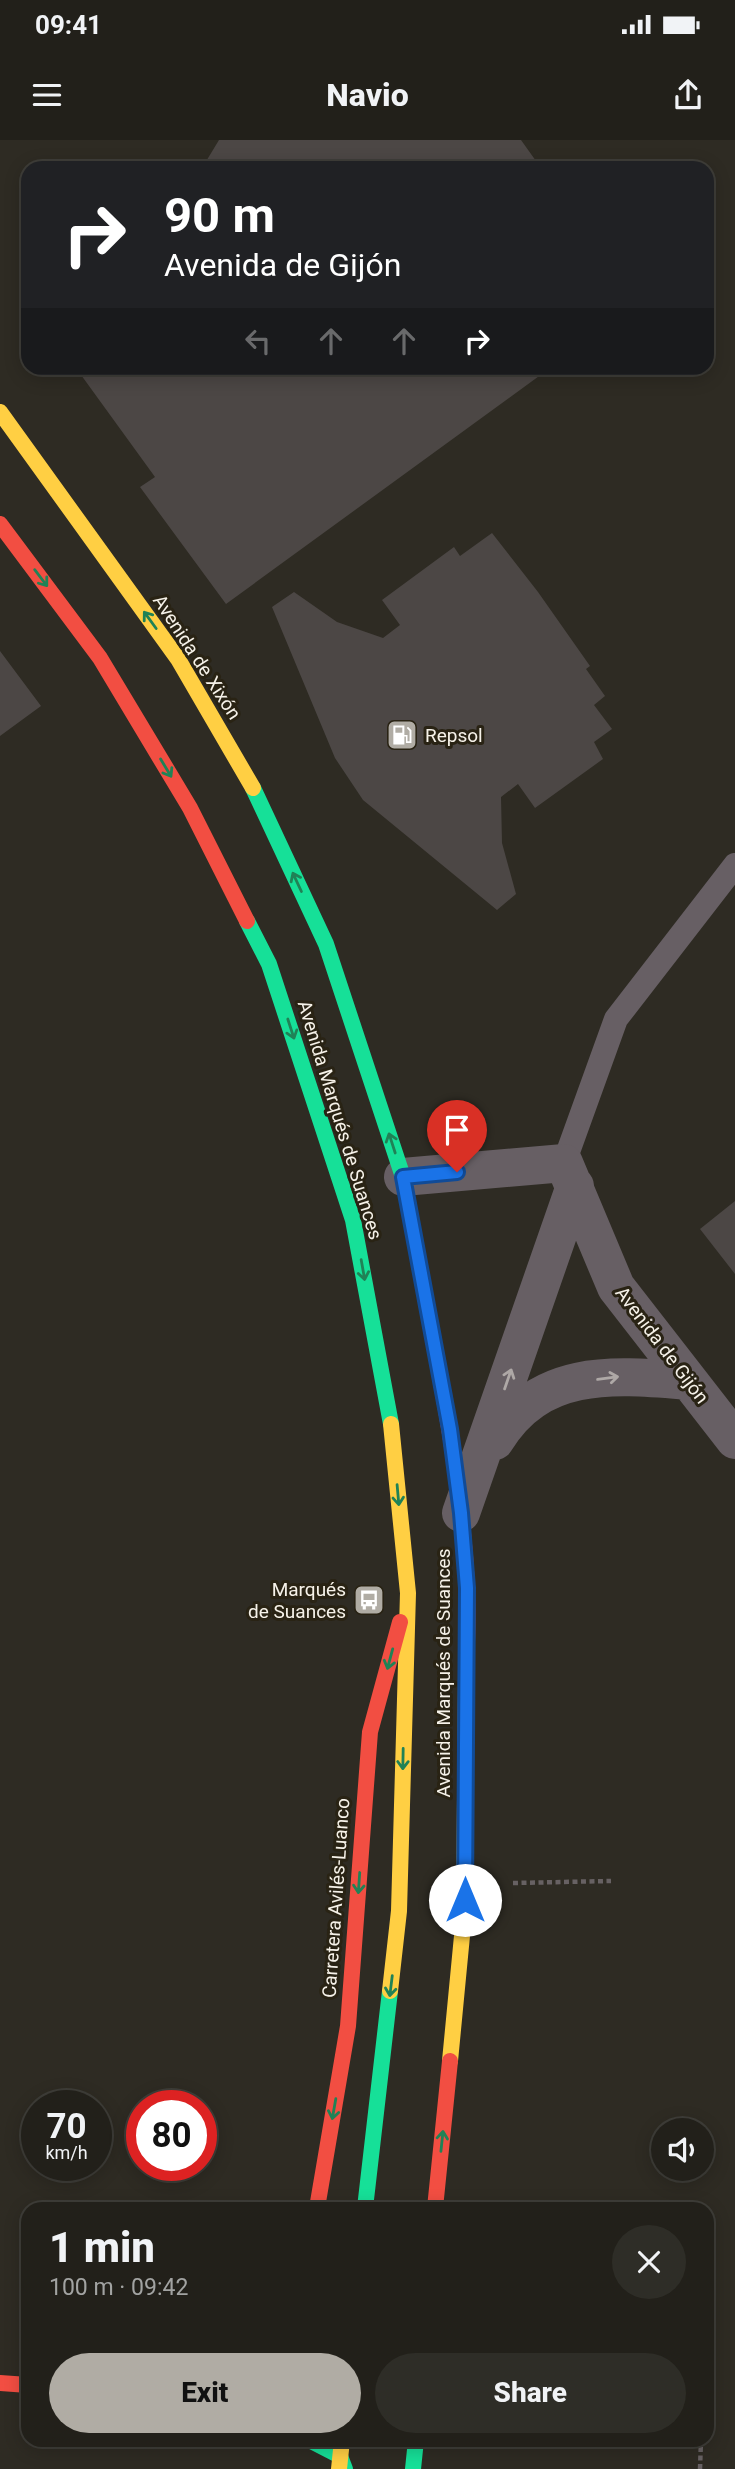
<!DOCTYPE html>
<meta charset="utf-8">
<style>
:root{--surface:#22201a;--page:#2e2d27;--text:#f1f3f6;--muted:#a2a3a2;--line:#3f3e39;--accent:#b0aca4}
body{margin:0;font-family:Roboto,sans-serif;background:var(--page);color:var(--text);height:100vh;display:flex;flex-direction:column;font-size:26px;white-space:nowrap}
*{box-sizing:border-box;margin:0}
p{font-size:23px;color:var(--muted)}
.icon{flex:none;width:38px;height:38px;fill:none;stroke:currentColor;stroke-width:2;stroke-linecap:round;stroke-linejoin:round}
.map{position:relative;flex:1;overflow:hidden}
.drawer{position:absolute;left:21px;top:2062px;width:693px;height:245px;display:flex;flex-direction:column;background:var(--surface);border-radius:21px;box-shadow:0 4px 18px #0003,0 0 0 2px var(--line)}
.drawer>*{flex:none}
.banner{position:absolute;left:21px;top:21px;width:693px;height:214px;border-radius:21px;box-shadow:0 4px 18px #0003,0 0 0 2px var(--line);background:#202124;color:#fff;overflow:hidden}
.buttons{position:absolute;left:651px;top:1978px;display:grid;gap:14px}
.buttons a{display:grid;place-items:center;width:63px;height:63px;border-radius:50%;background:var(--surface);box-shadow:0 4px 18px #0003,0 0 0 2px var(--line);font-size:35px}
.speed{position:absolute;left:21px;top:1950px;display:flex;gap:14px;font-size:35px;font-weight:700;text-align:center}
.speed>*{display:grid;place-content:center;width:91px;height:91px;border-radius:50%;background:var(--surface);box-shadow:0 4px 18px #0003,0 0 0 2px var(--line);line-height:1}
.speed small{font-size:18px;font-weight:400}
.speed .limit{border:10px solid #d22;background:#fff;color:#111}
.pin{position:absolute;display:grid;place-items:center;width:60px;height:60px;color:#fff;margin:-72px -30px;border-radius:50% 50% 50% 0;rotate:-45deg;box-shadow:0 0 7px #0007}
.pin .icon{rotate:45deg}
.me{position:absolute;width:77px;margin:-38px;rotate:0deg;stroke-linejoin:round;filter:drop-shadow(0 0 5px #0008)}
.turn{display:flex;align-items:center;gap:24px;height:147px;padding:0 28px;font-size:32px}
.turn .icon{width:91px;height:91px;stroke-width:2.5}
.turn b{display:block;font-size:49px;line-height:60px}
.lanes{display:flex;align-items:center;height:66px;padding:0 28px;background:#0003;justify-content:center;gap:35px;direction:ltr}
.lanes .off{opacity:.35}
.round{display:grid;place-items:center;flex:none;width:74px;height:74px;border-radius:37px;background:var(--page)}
.headline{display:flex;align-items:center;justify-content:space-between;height:119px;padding:0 28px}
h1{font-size:42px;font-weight:800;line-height:52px}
.cta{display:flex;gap:14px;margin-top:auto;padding:14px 28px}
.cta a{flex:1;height:80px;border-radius:42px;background:var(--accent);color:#111;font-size:28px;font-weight:800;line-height:80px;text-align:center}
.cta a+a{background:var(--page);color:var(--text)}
.status{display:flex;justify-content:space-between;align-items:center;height:49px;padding:0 35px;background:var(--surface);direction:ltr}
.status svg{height:19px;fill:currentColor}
header{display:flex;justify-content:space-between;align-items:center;height:91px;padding:0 28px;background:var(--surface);font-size:32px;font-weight:800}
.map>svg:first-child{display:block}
.building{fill:#4c4745}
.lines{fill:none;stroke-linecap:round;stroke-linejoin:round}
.path{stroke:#676163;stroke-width:4.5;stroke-dasharray:5 3.5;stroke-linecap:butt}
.lane{stroke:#675f64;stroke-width:24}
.street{stroke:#675f64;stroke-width:38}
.fast{stroke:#16e098;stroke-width:16}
.slow{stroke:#ffcf43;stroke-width:16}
.jam{stroke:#f24e42;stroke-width:16}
.oneway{stroke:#208256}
.oneway2{stroke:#aea8a6}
.route-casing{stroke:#114b97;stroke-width:18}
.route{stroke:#1a73e8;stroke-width:12}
.labels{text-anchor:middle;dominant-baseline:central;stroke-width:6;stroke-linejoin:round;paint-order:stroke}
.street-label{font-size:19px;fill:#f6f2e9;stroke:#292314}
.poi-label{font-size:19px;fill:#f6f2e9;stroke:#292314;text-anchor:start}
</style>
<div class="status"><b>09:41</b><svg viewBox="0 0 49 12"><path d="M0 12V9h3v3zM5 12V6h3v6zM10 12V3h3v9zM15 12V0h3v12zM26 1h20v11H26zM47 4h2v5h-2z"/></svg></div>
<header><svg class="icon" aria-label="menu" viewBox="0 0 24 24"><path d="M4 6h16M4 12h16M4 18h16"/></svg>Navio<svg class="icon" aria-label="share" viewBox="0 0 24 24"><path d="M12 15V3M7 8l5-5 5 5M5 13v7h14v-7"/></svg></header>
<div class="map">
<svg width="735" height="2329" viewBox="0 0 735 2329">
<rect width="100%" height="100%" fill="#2e2b23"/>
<path class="building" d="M219,0H521L541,28H202Z
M76,228H544L546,231L226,464L140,347L155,337Z
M492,393L538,452L590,526L586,529L605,556L594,565L612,589L594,602L603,619L535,668L518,644L501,657L502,703L516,754L497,770L363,660L335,618L272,467L294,452L337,482L383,498L400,485L382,460L454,407L460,416Z
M0,511L41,566L0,596Z
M735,1061V1134L700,1089Z"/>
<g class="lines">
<path class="path" d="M513,1743L611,1741
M700,2329L701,2300"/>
<path class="lane" d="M564,1023L616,879L735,725"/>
<path class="street" d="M403,1037L564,1023L616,1147L735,1300
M495,1301C540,1227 614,1235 689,1241
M461,1373L575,1046"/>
<path class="fast" d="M253,648L326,804L403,1037L435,1210
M247,781L269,824L353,1080L391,1284
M365,2068L390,1851
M309,2300L340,2316L345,2329
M413,2329L416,2300"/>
<path class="slow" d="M0,272L178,519L253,648
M390,1851L399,1771L408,1453L391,1284
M450,1921L464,1775L466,1543
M339,2329L342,2300"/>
<path class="jam" d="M0,384L100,518L190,668L247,781
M435,1210C450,1288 463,1366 467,1446C469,1478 466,1511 466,1543
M317,2068L348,1886L370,1592L400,1482
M435,2068L450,1921
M0,2243L28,2245"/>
</g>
<defs><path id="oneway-shaft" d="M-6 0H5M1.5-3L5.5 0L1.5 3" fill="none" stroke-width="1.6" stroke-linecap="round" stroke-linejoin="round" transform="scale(1.75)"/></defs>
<g class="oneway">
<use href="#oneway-shaft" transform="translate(41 438) rotate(53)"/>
<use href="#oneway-shaft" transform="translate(150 480) rotate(-126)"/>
<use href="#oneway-shaft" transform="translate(166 628) rotate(59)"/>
<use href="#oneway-shaft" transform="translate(297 742) rotate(-115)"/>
<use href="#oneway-shaft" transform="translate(291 889) rotate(72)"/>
<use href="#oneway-shaft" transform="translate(392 1003) rotate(-108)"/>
<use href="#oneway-shaft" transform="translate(363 1130) rotate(80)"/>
<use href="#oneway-shaft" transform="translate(398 1355) rotate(85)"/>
<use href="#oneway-shaft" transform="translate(390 1519) rotate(105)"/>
<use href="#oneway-shaft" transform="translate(403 1619) rotate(91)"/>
<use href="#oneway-shaft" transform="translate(359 1743) rotate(94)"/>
<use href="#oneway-shaft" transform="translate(391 1846) rotate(97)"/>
<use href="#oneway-shaft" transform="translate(334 1969) rotate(100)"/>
<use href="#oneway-shaft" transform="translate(442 2001) rotate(-84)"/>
</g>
<g class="oneway2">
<use href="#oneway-shaft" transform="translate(608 1238) rotate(-8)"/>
<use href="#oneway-shaft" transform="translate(508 1239) rotate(-71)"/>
</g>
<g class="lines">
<g class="route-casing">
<path id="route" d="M457,1032L403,1037L450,1289L461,1373L467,1448L465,1760"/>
</g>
<use href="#route" class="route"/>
</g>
<defs>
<g id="fuel-square" transform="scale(1.575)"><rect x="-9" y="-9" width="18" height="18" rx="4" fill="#b0aca4" stroke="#292314"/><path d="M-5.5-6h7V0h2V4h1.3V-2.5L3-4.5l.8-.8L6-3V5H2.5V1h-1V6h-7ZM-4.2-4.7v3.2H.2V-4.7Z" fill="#fff"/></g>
<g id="bus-square" transform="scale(1.575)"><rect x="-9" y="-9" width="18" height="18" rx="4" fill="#b0aca4" stroke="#292314"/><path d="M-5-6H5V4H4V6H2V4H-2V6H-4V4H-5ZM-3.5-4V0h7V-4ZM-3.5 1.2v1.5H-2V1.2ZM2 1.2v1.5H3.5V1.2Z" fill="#fff"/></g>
</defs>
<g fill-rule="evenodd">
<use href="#fuel-square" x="402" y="595"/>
<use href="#bus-square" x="369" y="1460"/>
</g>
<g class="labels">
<g class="street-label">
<text transform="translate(197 517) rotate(57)">Avenida de Xixón</text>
<text transform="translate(340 980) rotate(73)">Avenida Marqués de Suances</text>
<text transform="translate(662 1205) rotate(53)">Avenida de Gijón</text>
<text transform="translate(443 1533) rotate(-90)">Avenida Marqués de Suances</text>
<text transform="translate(336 1758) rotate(-86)">Carretera Avilés-Luanco</text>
</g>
<g class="poi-label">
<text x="425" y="595">Repsol</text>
<text x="346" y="1449" text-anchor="end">Marqués<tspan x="346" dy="22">de Suances</tspan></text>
</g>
</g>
</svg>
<div class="buttons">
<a><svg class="icon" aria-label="sound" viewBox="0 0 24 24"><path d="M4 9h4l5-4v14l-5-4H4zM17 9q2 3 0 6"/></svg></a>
</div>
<div class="speed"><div>70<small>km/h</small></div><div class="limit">80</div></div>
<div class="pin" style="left:457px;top:1032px;background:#d93025"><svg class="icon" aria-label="arrive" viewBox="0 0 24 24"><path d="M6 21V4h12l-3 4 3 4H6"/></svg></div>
<svg class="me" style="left:465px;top:1760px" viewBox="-20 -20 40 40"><circle r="19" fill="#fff"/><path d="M0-13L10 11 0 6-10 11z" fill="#1a73e8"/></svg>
<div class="banner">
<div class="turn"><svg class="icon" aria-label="right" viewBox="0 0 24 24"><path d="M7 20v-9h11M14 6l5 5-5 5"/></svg><div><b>90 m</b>Avenida de Gijón</div></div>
<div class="lanes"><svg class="icon off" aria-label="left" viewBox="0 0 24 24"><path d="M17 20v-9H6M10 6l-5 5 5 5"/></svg><svg class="icon off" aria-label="ahead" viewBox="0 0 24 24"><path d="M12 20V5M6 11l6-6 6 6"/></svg><svg class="icon off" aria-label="ahead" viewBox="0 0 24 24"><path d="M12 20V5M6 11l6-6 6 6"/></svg><svg class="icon" aria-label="right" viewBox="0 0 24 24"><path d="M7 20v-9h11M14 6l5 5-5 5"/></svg></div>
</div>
<section class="drawer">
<div class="headline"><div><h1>1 min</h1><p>100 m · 09:42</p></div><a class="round"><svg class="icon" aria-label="close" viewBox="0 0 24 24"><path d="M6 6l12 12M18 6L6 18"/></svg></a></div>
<div class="cta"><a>Exit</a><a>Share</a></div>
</section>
</div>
